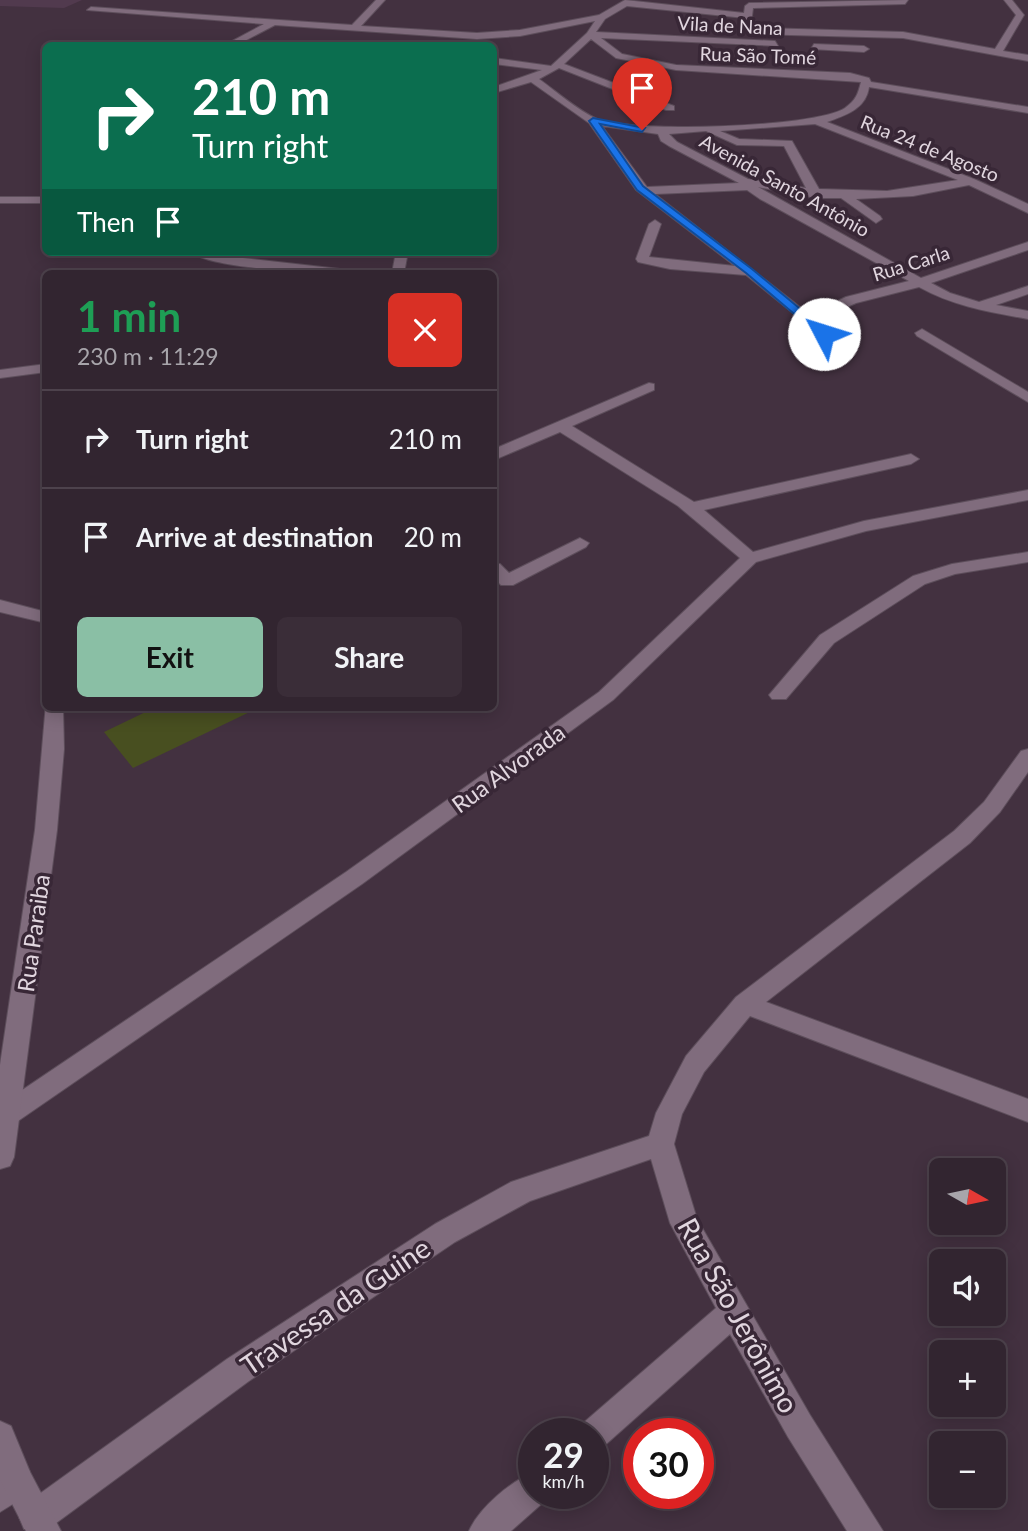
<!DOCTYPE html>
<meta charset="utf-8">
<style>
:root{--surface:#322530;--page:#3a2d38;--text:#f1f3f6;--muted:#a8a5ab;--line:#4d424c;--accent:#8abfa5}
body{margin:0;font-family:Lato,sans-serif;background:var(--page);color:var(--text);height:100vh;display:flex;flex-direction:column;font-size:26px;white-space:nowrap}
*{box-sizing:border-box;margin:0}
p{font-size:23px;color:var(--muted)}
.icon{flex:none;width:38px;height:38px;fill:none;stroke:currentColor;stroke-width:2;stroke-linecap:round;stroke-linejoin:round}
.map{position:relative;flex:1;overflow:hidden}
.details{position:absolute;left:42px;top:270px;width:455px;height:441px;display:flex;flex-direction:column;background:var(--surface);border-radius:10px;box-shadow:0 4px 18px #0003,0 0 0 2px var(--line)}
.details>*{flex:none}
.banner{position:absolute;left:42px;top:42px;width:455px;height:214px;border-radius:10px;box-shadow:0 4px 18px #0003,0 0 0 2px var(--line);background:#0b6e4f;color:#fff;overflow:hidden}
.needle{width:46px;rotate:99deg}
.tools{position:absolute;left:929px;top:1158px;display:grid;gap:14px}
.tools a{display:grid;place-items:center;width:77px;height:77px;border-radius:10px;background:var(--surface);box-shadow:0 4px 18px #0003,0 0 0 2px var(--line);font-size:35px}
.speed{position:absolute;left:518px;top:1418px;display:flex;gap:14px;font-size:35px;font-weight:700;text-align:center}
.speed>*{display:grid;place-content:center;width:91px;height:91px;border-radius:50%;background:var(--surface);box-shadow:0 4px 18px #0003,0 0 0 2px var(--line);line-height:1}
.speed small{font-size:18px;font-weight:400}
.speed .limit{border:10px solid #d22;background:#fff;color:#111}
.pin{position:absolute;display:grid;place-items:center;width:60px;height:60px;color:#fff;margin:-72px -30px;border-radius:50% 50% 50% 0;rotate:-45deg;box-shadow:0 0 7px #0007}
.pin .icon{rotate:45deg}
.me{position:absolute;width:77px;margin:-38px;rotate:310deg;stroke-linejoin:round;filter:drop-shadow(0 0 5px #0008)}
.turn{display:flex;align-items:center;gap:24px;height:147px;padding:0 35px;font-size:32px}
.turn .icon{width:91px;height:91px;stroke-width:2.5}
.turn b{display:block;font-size:49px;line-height:60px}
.then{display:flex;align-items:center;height:66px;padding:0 35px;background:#0003;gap:14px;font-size:26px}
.round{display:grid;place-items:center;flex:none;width:74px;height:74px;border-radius:10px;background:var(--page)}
.headline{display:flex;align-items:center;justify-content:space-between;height:119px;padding:0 35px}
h1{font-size:42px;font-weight:700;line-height:52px;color:#1e9e55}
.primary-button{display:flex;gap:14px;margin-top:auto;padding:14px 35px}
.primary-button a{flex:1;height:80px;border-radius:10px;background:var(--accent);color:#111;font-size:28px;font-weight:700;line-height:80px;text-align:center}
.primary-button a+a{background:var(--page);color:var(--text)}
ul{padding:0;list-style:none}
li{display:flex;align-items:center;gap:21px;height:98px;padding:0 35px;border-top:2px solid var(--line)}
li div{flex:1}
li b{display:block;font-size:26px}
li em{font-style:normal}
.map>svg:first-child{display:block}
.built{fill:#513a4e}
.building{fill:#484f20}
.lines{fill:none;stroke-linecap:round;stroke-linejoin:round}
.street-casing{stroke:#5d4e5b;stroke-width:2}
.secondary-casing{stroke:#5d4e5b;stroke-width:2}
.street{fill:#806c7d;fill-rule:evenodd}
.secondary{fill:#806c7d;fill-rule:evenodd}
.route{fill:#1a73e8;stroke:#114b97;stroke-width:2}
.labels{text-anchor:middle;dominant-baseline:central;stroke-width:7;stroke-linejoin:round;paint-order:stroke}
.far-street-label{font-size:19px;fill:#e1d6df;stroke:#382736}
.street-label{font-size:23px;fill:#e1d6df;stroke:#382736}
.near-street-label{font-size:28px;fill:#e1d6df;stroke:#382736}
</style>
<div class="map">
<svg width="1028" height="1531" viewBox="0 0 1028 1531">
<rect width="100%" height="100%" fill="#433140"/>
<path class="built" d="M0,0H82L64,8L0,6Z"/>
<path class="building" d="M156,707H260L133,768L104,732Z"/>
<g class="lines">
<g class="street-casing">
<path id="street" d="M376,0H385L361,26L477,33L520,30L599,15L625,0L744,13L745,6L749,3L908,0L905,4L753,8L752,16L758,28L903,32L995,49L1016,15L1004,0H1012L1024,15L1003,51L1028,55V61L903,38L755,34L745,18L627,6L605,19L596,32L775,41L778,46L601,38L622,54L676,65L850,73L869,78L871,82L1028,107V113L869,87C866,109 846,115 827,122L974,179L1028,204V213L969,185L913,196L856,199L880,216L882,219L876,223L841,198H816L758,187L921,278L1028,242V250L931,283L950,293L979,302L1028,286V294L996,305L1028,311V319C989,312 953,306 919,287L856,303L817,321L831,334L824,338L746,275L670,269L638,262L636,259L649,224L655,220L661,224L649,257L735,266L636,190L589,123L531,82L494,93V87L542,70L494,64V58L551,66L587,33L595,21L520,36L477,39L275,25L235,46H223L264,24L87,10L91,7L352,25ZM591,39L616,58L676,70L861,82C858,94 856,100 845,108C814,128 632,133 597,119C577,110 557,92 539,79L559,68L666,110H674V106L564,64ZM815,124L958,180L887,191L819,189L792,141L739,139L720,131ZM602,126L658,134L661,141L669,146L739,183L647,187ZM706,131L737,145L784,146L806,188L748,179L677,142L669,134ZM747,190L760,199L909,281L846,297L809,314L655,194Z
M814,44L864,46L869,49L864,52L811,49Z
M0,197H46V203H0Z
M191,252L340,269L346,273C317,273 211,269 191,252Z
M396,252H408L404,273H392Z
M922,329L1028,392V402L917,336L915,333Z
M649,383L654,384V390L572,426L694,502L911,454L919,459L911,464L704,510L753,552L864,521L1028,490V500L866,531L756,562L613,700L362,884L18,1121L9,1124L0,1121V1105L346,872L599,692L740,558L678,506L560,432L494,460V449Z
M580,538L589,543L586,547L513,585H501L494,578V563L500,564L509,573Z
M1028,552V562L955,574L925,584L834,643L786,699H772L769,695L820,635L913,576L952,564Z
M1028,749V772L1000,812L970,843L766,1002L1028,1099V1122L750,1016L704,1072L682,1114L674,1144L697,1219L810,1415L883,1531H847L788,1437L730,1334L604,1446L593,1451V1433H578L582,1424L716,1308L670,1223L651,1159L530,1201L455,1242L249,1381L48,1529H24L19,1517L24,1505L227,1359L435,1224L511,1182L649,1136L656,1113L686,1056L736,997L954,831L984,802L1021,751Z
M17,1466L29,1470L33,1482L29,1494L0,1512V1474Z
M534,1472V1493H549L546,1500L511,1531H469C479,1508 511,1481 534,1472Z"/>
</g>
<g class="secondary-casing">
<path id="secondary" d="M46,364V372L0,378V370Z
M0,600L46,612V623L0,612Z
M46,703V707H63L64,749L57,830L14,1157L10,1166L0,1169V1065L35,830Z
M0,1421L11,1426L30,1472L61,1531H26L0,1480Z"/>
</g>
<use href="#street" class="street"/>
<use href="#secondary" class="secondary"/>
</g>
<path class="route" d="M593,118L645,128L642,132L600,124L643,186L752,269L827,331V336H820L746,273L637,190L589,121Z"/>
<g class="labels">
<g class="far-street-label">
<text transform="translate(730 25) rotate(3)">Vila de Nana</text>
<text transform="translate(758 55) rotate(2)">Rua São Tomé</text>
<text transform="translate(930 148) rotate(22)">Rua 24 de Agosto</text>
<text transform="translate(785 185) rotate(29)">Avenida Santo Antônio</text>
<text transform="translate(911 263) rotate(-17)">Rua Carla</text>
</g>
<g class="street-label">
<text transform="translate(508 768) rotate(-36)">Rua Alvorada</text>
<text transform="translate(33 933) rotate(-82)">Rua Paraiba</text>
</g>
<g class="near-street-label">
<text transform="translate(335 1306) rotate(-34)">Travessa da Guine</text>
<text transform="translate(739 1315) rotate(61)">Rua São Jerônimo</text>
</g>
</g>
</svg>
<div class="tools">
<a><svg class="needle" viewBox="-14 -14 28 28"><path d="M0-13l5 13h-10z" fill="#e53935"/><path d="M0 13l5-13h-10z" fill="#a8a5ab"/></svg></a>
<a><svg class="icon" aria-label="sound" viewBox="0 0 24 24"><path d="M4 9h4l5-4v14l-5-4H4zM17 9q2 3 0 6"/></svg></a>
<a>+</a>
<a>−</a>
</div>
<div class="speed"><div>29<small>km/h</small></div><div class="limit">30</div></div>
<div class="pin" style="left:642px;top:130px;background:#d93025"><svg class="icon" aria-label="arrive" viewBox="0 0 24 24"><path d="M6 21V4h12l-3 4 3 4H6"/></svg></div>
<svg class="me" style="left:824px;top:334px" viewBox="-20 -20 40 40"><circle r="19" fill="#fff"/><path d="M0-13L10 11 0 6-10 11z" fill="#1a73e8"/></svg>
<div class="banner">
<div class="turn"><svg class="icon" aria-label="right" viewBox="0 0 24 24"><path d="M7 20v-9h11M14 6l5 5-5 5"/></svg><div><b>210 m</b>Turn right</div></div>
<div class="then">Then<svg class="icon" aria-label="arrive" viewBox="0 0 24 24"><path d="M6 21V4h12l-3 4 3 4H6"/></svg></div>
</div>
<section class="details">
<div class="headline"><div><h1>1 min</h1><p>230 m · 11:29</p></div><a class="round" style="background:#d93025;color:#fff"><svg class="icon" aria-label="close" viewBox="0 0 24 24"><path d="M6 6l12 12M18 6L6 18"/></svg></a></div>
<ul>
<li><svg class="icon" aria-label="right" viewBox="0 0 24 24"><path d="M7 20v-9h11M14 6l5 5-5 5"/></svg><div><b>Turn right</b></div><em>210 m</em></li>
<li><svg class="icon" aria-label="arrive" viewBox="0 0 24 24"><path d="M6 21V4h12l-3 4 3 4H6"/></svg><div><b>Arrive at destination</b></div><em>20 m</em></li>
</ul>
<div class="primary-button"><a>Exit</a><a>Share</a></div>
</section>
</div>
